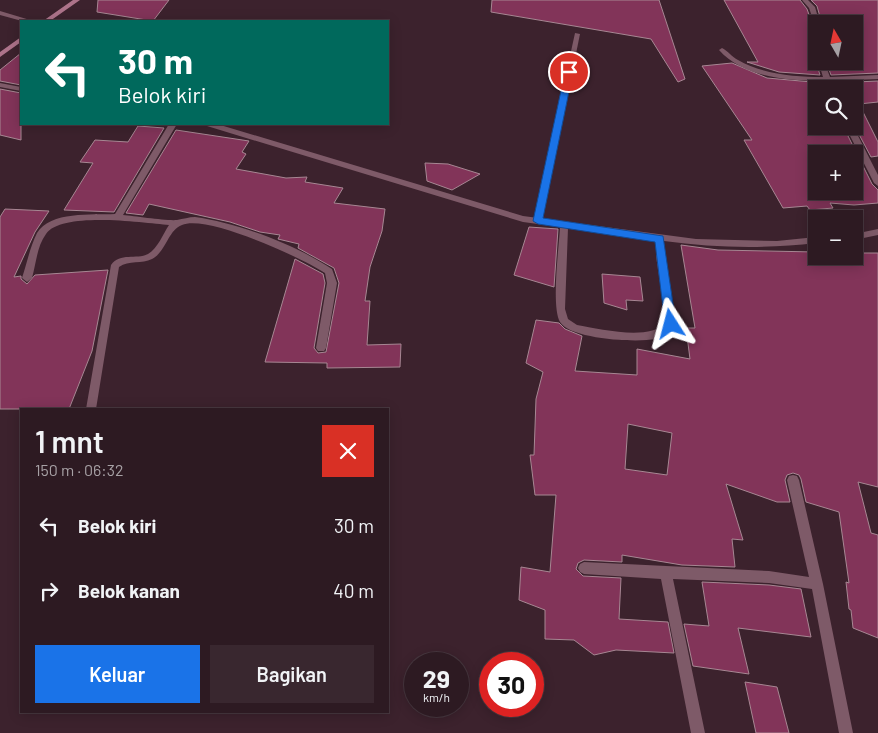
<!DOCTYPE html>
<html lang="id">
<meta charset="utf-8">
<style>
:root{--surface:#2d1a22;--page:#39272f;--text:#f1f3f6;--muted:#a7a1a5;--line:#483840;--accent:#1a73e8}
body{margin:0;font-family:Barlow,sans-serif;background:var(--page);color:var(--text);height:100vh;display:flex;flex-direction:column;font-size:19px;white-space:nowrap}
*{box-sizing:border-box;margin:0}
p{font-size:16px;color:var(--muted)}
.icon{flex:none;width:28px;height:28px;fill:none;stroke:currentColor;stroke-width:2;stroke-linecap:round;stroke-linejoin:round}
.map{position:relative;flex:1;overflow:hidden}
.drawer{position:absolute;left:20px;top:408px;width:369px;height:305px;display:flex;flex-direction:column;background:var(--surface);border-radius:0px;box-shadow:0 2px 12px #0003,0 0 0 1px var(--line)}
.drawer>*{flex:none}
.top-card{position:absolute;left:20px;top:20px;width:369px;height:105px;border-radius:0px;box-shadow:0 2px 12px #0003,0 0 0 1px var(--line);background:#00695c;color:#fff;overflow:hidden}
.needle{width:32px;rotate:351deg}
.buttons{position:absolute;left:808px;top:15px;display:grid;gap:10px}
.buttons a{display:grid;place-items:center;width:55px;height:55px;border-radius:0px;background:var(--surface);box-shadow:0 2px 12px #0003,0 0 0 1px var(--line);font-size:25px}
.speed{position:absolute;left:404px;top:652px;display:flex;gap:10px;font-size:25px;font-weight:700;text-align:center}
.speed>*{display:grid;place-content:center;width:65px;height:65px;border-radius:50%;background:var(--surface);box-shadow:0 2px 12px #0003,0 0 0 1px var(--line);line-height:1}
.speed small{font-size:12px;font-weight:400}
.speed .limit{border:8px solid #d22;background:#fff;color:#111}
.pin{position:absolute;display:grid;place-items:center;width:42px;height:42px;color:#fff;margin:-21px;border:2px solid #fff;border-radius:50%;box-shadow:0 1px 5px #0007}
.me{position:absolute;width:55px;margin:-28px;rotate:351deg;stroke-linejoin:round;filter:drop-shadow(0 0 4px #0008)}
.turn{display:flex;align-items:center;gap:18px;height:105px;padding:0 15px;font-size:22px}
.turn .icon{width:65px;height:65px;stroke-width:2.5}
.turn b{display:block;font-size:35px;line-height:42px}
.round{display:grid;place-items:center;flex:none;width:52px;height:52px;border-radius:0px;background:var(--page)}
.head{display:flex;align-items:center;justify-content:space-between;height:85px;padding:0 15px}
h1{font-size:30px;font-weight:600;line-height:38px}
.primary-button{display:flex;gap:10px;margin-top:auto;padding:10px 15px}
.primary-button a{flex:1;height:58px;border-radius:0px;background:var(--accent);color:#fff;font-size:20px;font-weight:600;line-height:58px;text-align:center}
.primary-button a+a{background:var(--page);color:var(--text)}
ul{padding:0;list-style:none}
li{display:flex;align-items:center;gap:15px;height:65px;padding:0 15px}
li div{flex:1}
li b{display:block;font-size:19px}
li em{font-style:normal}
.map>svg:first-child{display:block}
.building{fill:#823459;stroke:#a78793;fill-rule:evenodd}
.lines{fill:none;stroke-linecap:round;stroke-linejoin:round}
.lane{fill:#7e5a68;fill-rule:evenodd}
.street{fill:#7e5a68;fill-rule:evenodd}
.secondary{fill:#ad738a;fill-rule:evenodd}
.route{fill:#1a73e8;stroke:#114b97}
</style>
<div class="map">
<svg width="878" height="733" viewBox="0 0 878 733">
<rect width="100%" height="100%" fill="#3c222d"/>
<path class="building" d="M98,0H169L153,21L97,12Z
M492,0H659L685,79L678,82L651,39L491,12Z
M724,0H800L807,9L813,26L816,27V62L820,75L779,72L747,62H758Z
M811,0H878V73L831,75L826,61H854V24H822L817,6Z
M21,53V85L0,81V70Z
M732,63L767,78L823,83L824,89H816V126H843L872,184L878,190V203L854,205L830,203L833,208L810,210L807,206L783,208L744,140H752L702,66ZM816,154H854V191H816Z
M878,81V102L859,104L878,142V156L871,157L854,125V89H835L833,83Z
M0,89L21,93V140L0,135Z
M138,126L164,128L114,212L64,210L93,163L80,162L95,140L128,142Z
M176,130L249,141L242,152L246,154L236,169L286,178L307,177L305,182L343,188L334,203L385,209L382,231L370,267L365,301H370L367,345L401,344L400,367L327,368V363L265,362L295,259L323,274L325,283L314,348L318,353L326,352L339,283L334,268L298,248L299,244L278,239L280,235L260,232L230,222L149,204L143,215L126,213Z
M425,163L448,164L480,174L452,190L427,181Z
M5,209L49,211L35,232L14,277L21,276V279L27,284L35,275L108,270L92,351L69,409H0V217Z
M529,227L558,229L554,287L514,275Z
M681,245L718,250L816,252V256H854V251H861L863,253H878V487L858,482L871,533L878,535V638L853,628L851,610L849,609L846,582L849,583L839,512L806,502L801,479L799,475L793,473L787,475L785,480L790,502H777L726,484L743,540L732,539L735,567L682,565L622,555V562L584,560L578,563L576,569L583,576L621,578L619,619L668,622L674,653L616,650L594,655L574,640L545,639V610L519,600L521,567L550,572L556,495H535L530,455H534L536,399L543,372L526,363L536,320L559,323L565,329L582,336L575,371L637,375V349L690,359L686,328H695ZM628,424L672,433L667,475L625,469Z
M602,274L640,277L643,301L626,300L627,310L604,303Z
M702,582L769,585L801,589L811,637L738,628L749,674L693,666L684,624L709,626Z
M745,682L777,687L789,733H756Z"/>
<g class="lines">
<path class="lane" d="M575,33L580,34L542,221L538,224L534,221Z"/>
<path class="street" d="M802,0H808L815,7L820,24L815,25L809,8Z
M0,11L30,20L31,21H22L0,15Z
M722,48C728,51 732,57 738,60C762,74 795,77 823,77L818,61H824L830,77L878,75V79L831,81L833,89H826L824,81C789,81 744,78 719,50Z
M0,83L21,87V91L0,87Z
M169,124H177L123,215C135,216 166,221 177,220C183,219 189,217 195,217C238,223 296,245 332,269L337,283L326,348L324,351H318L316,348L327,283L325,273C302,258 207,214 182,225C168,230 166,252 152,259C142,264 129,260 119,267L96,409H86L111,265C120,252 136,260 148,254C158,248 163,234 169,225C143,223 62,211 46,234C37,246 36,264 32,278L27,282L22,278C27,263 30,247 37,233C50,211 92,215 115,214Z
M206,124H217L523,216L696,239L777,241L816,237V243C766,249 715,248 664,241V256L676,324C671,332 664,336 655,339C636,343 570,339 560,322C551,306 559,248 560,227L523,222L207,126ZM568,228L656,240V256L666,323C649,341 600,329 577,325L568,319L565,309Z
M845,126H853L878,175V186L874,183Z
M878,229V235L854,240V234Z
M793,475L797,476L799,480L823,584L853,733H839L812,589L769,583L673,579L705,733H691L661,579L584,574L580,572L578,568L580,564L584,562L769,571L809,577L787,480L789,476Z"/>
<path class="secondary" d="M73,0H80L50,21H43Z
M21,37V42L0,57V52Z"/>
</g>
<path class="route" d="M569,69L573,72L543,218L663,236L676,324L675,327L671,328L665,324L655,242L538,224L533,221L565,72Z"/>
</svg>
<div class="buttons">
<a><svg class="needle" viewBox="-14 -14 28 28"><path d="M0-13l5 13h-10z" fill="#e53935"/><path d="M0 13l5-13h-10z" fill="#a7a1a5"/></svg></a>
<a><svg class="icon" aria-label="search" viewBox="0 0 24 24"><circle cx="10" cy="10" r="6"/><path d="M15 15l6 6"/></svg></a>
<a>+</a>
<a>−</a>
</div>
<div class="speed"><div>29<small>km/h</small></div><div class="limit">30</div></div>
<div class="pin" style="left:569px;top:72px;background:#d93025"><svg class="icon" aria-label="arrive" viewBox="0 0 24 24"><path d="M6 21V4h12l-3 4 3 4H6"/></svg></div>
<svg class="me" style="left:671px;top:324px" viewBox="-20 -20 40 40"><path d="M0-17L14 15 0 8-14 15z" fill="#1a73e8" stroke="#fff" stroke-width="4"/></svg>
<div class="top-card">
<div class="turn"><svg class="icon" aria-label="left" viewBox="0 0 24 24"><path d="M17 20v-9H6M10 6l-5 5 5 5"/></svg><div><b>30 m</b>Belok kiri</div></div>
</div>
<section class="drawer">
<div class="head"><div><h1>1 mnt</h1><p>150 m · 06:32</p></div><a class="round" style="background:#d93025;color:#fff"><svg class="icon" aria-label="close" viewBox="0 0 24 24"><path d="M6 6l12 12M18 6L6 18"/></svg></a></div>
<ul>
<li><svg class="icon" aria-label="left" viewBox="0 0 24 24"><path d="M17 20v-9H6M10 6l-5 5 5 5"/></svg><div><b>Belok kiri</b></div><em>30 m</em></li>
<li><svg class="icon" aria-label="right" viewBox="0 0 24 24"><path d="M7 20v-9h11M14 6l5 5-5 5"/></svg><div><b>Belok kanan</b></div><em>40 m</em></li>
</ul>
<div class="primary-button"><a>Keluar</a><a>Bagikan</a></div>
</section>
</div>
